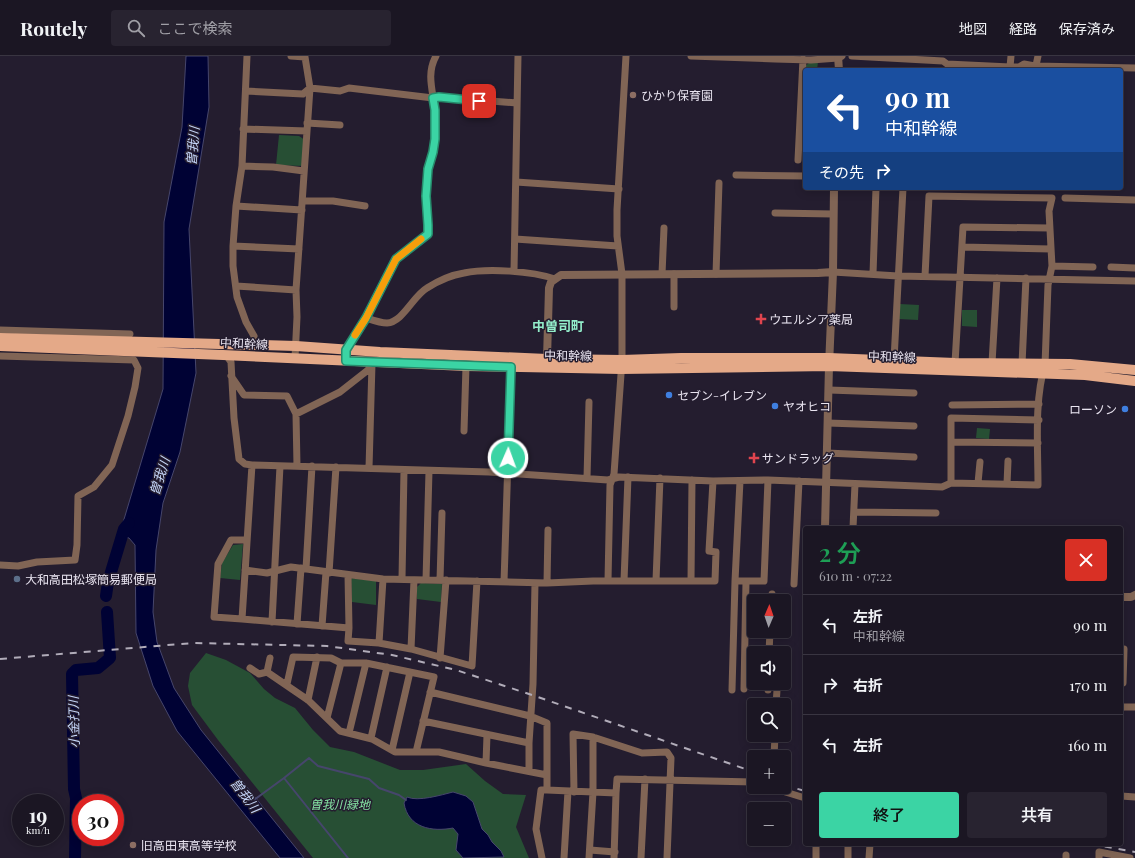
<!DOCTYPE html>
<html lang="ja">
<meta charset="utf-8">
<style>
:root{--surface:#1b1623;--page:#282330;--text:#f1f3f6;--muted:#a09fa6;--line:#393541;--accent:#3bd4a4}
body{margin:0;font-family:"Playfair Display","Noto Sans JP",serif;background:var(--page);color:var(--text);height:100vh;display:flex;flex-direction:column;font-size:15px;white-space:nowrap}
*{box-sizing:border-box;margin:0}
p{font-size:13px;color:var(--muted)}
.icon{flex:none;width:22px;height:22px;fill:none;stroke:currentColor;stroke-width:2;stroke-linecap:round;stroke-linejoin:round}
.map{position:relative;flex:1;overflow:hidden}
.details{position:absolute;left:803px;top:470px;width:320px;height:320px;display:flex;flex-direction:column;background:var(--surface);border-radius:4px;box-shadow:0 2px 10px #0003,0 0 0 1px var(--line)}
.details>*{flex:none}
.hud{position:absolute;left:803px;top:12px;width:320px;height:122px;border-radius:4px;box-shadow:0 2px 10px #0003,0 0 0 1px var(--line);background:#1a4fa0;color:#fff;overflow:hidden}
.needle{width:26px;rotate:2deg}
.buttons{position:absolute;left:747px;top:538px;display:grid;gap:8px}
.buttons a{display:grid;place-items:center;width:44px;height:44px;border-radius:4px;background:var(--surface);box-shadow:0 2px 10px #0003,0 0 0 1px var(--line);font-size:20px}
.speed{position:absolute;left:12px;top:738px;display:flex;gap:8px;font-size:20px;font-weight:700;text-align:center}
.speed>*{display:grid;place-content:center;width:52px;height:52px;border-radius:50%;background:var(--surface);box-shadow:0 2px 10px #0003,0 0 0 1px var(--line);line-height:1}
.speed small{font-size:10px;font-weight:400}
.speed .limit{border:6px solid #d22;background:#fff;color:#111}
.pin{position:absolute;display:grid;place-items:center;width:34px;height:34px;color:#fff;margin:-17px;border-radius:8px;box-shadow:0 2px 6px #0006}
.me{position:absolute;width:44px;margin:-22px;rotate:2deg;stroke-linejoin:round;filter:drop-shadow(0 0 3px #0008)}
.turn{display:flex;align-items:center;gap:14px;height:84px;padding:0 16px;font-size:18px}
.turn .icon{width:52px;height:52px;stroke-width:2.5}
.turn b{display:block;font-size:28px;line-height:34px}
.then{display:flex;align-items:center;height:38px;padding:0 16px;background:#0003;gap:8px;font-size:15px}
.round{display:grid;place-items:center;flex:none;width:42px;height:42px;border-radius:4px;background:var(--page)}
.head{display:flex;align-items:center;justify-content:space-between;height:68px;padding:0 16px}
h1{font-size:24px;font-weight:600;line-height:30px;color:#1e9e55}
.button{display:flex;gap:8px;margin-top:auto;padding:8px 16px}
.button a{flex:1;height:46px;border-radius:4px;background:var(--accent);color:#111;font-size:16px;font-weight:600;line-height:46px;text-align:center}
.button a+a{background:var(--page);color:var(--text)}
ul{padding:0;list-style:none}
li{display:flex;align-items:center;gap:12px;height:60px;padding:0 16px;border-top:1px solid var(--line)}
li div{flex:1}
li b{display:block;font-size:15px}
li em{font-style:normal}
header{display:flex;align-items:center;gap:24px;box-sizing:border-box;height:56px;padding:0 20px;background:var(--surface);border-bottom:1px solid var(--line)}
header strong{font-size:19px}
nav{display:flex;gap:22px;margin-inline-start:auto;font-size:14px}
.search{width:280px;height:36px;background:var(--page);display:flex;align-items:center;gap:10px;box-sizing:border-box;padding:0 14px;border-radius:4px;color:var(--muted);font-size:15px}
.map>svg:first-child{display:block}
.green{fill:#274f34}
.water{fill:#000234;stroke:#46466c}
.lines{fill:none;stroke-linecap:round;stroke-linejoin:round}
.stream{stroke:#46466c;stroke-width:2}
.river{stroke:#000234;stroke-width:12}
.minor{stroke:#816555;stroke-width:7}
.tertiary{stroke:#816555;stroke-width:8}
.primary{stroke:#e4a988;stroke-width:10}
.rail{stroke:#b1acb9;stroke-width:2;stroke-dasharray:7 7;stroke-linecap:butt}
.route-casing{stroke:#268a6b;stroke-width:10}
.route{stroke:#3bd4a4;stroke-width:7}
.slow{stroke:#f59e0b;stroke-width:7}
.education-dot{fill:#8d6e63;stroke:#241d2f;stroke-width:1.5}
.health-dot{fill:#e0444e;stroke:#241d2f;stroke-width:1.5}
.shop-dot{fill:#3f7fe0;stroke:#241d2f;stroke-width:1.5}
.service-dot{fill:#5c6f8a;stroke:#241d2f;stroke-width:1.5}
.labels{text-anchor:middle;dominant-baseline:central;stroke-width:3;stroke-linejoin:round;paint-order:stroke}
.poi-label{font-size:12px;fill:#e9e4f0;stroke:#241d2f;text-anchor:start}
.street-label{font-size:12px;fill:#e9e4f0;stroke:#241d2f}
.park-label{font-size:12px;font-style:italic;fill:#85e3a3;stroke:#241d2f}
.water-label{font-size:13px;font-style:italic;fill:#c5d6f9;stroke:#241d2f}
.neighbourhood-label{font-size:13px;font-weight:bold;fill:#93edca;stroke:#241d2f}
</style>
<header>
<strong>Routely</strong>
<div class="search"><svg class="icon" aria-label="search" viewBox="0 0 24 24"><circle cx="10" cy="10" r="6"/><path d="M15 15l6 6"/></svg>ここで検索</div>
<nav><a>地図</a><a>経路</a><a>保存済み</a></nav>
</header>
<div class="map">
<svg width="1135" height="802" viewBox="0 0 1135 802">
<rect width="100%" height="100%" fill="#241d2f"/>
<path class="green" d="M818,6L817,14H805V10L809,7Z
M279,79L299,80L305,84L303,110L276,109Z
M900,248L919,249L918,264L899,263Z
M962,254H977V271L962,270Z
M977,372L990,373L989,383L976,382Z
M243,488L240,524L220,522L222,507L233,489Z
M351,522L376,525V549L352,546Z
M421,527L442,528L441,546L417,543V531Z
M206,597L226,604L250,617L264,633L275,642L295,652L313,674L330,691L354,696L400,714H423L466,708L485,725L503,738L526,739L516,771L529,802H313L218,684L192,649L188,630L190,617Z"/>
<path class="water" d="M186,0H208L209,51L189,173L196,317L180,396L163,447L156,494L153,556L157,586L174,632L201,674L304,802H280L177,675L153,630L136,577L135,489L129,482L119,480L163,333L164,166L182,71Z
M453,736L466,740L473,746L482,773L488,779L492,786L501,795L504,801L463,802L456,794L458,778L453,772C432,776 408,772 404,747L407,741C418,746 441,739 453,736Z"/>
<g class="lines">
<path class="stream" d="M254,744L284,722
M993,789V788
M348,802L284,722L309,702L318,710L369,723L379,732L399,739L406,744"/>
<path class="river" d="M106,540L108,526L124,473L129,467
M75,802L76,742L74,733L72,618L76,614L98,612L110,602L107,556"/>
<path class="minor" d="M247,0L242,110L236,150L233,190V210L237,241L246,266L254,280
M291,0L305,1L310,32L296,234L297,261L295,302
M691,0L775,3L811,4L838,2L842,0
M852,0L943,5L947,8L1010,11H1019L1024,8L1035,10L1135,12
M1010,11L1011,0
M1035,14L1038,0
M246,35L303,38L310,32L340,35L349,32L433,42L439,41L517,47
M307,67L340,69
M243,73L307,75
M798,104L803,3
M242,110L273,111L304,115
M736,119L805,120
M516,126L619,133
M1065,142L1135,144
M303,145H333L365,150
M236,150L302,154
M775,157L833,158
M515,183L618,190
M233,190L299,193
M962,191L1051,193
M1052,210L1093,211
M1111,211L1135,212
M514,215L518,0
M833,216L898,220L1135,225
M662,218L664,172
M716,218L719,127
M873,218L876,132
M925,220L929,140L1052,142L1049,155L1052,210L1048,229L1045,309C1034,344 1038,392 1038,429L951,427
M236,230L296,234
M674,251V218
M366,262C372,264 380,267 387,267C403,266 413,240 427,232C438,225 451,219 464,217C488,212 532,215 555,223
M0,274L130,278
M346,296V293L366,262L396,203L428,178C429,156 425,135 428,114C430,103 435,93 435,81C435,72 436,62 435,54C433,35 426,18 436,0
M226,299L231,306L234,362L239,403L245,408L252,409L489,416L608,424L619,421L713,425L768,424L942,431L951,427V362L1039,364
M0,300L134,304L138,312L135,331L128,360L112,409L94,431L78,440L77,489L75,504L37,506L18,510L0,509
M894,304L903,132
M955,307L963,171L1049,172
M992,307L997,222
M1022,308L1026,222
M231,320L244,339L287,340L296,358
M829,334L914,337
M952,349L1039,348
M828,367L914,370
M464,375L466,310
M951,386L1038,387
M827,397L914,401
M252,409L242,563L349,572L348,519
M297,410L296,358L340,336L368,314L372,306
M369,412L372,308
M587,422L589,346
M978,427L980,406
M1007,428L1008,405
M854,456L936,457
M853,472L855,428
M306,513L312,410
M245,514L267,517L291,511L383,523L547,527L593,525H715L716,496L709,495L713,425
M329,517L336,411
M402,523L404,414
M414,524L411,593L472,610L477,525
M426,524L429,415
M440,524L442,457
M608,525L610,429L614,418L622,304V218L617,180V154L626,0
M624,525L628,421
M656,525L660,422
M691,525L692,424
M735,525H764L768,424
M504,526L511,311
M547,527L548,474
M794,528L799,425
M771,545L772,538
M242,563L214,561L218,508L231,484H247
M272,566L280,410
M297,568L301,512
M322,570L326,516
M349,572L348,585L379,587L411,593
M379,587L383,523
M769,597L770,575
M440,602L446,524
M250,612L259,618L267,616L270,602
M267,616L308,644L340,675L372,683L395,696H439L486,707L547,719V734L616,737L617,723L754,726
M1123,627L1124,593
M287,628L293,601L331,602L341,607H366L434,621L416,696
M744,633L746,525
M732,634L735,525L740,425
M768,634V627
M430,636L530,660L547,667V719
M308,644L317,601
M776,649L777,634
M1121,653V651H1135
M327,662L341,607
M423,665L529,687
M349,677L366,607
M371,682L387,611
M392,694L410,616
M774,701L775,679
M486,707L487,679
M529,715V687L533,628L535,527
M769,731L805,742
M574,736L573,678L593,681L642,697L667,696L671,702L667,802
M1121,740L1135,741
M590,794L615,796
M542,802L536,773L541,734H547
M564,802L568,735
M589,802L593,736V681
M614,802L616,737
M641,802L645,723
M816,802V788
M848,802V788
M869,802L870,788
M1066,802V799
M1099,802V796L1130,802"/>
<path class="tertiary" d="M838,0L839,14
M547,303L549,232L551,226L561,219L818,217L833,216
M825,472L829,310L833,216L834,132
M1121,541H1131L1135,539"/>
<path class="primary" d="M0,282L296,290L380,296L547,303L622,304L681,302H829L955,307L1070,308L1135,314
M0,290L223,299L466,310L621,313L829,310L1085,319L1135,325"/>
<path class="rail" d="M0,603L193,587L327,590L392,599L456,614L532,639L754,716
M784,729L805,735
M1091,788L1135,796"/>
</g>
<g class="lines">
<g class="route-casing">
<path id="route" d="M479,45L439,41L433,42L435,54V83L433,96L428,113L426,140L428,169V178L396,203L366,262L346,294V305L511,311L508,402"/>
</g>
<use href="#route" class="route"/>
<path class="slow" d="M355,279L366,262L396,203L421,183"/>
</g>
<g class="education-dot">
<circle cx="633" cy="39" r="4"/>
<circle cx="133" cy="789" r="4"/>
</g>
<g class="health-dot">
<path d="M759 257h4v4h4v4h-4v4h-4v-4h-4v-4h4z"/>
<path d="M752 396h4v4h4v4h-4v4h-4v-4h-4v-4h4z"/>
</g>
<g class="shop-dot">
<circle cx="669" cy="339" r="4"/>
<circle cx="775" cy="350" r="4"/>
<circle cx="1125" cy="353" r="4"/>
</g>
<circle class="service-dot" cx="17" cy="523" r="4"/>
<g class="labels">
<g class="poi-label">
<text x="641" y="39">ひかり保育園</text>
<text x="769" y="263">ウエルシア薬局</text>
<text x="677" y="339">セブン-イレブン</text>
<text x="783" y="350">ヤオヒコ</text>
<text x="1117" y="353" text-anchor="end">ローソン</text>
<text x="762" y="402">サンドラッグ</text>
<text x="25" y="523">大和高田松塚簡易郵便局</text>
<text x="141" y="789">旧高田東高等学校</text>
</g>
<g class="street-label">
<text transform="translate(244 287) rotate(3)">中和幹線</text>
<text transform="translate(568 299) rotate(1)">中和幹線</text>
<text transform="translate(892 300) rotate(2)">中和幹線</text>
</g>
<g class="park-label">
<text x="340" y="748">曽我川緑地</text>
</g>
<g class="water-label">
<text transform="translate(192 90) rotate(-85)">曽我川</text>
<text transform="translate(159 420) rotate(-73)">曽我川</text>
<text transform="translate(73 666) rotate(-91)">小金打川</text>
<text transform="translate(246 739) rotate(53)">曽我川</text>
</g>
<g class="neighbourhood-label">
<text x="558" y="269">中曽司町</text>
</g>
</g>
</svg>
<div class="buttons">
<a><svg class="needle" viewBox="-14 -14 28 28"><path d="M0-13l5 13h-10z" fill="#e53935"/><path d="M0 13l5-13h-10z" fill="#a09fa6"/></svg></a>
<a><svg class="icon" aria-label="sound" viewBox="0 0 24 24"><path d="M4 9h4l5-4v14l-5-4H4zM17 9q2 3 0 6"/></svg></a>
<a><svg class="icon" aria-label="search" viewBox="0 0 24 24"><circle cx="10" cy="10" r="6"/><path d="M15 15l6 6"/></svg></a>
<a>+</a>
<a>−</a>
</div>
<div class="speed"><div>19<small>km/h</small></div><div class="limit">30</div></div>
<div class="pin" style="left:479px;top:45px;background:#d93025"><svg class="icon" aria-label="arrive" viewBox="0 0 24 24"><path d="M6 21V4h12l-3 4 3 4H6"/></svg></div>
<svg class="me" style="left:508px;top:402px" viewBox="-20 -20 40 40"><circle r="17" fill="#3bd4a4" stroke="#fff" stroke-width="3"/><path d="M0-11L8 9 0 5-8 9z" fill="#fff"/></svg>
<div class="hud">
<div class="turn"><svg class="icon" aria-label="left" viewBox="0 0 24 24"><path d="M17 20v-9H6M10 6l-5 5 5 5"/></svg><div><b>90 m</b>中和幹線</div></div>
<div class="then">その先<svg class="icon" aria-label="right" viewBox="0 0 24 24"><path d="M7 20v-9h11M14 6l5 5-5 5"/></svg></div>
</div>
<section class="details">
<div class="head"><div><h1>2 分</h1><p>610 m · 07:22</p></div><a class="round" style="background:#d93025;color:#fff"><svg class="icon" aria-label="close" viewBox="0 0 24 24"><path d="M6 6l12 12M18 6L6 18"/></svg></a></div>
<ul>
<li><svg class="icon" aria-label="left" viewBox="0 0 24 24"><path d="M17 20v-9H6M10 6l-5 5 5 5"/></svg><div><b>左折</b><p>中和幹線</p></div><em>90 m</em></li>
<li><svg class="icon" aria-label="right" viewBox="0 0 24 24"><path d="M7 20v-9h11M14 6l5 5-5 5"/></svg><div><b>右折</b></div><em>170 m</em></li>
<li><svg class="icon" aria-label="left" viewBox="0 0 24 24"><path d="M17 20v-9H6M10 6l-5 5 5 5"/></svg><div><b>左折</b></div><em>160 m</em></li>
</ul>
<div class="button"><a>終了</a><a>共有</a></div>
</section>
</div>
